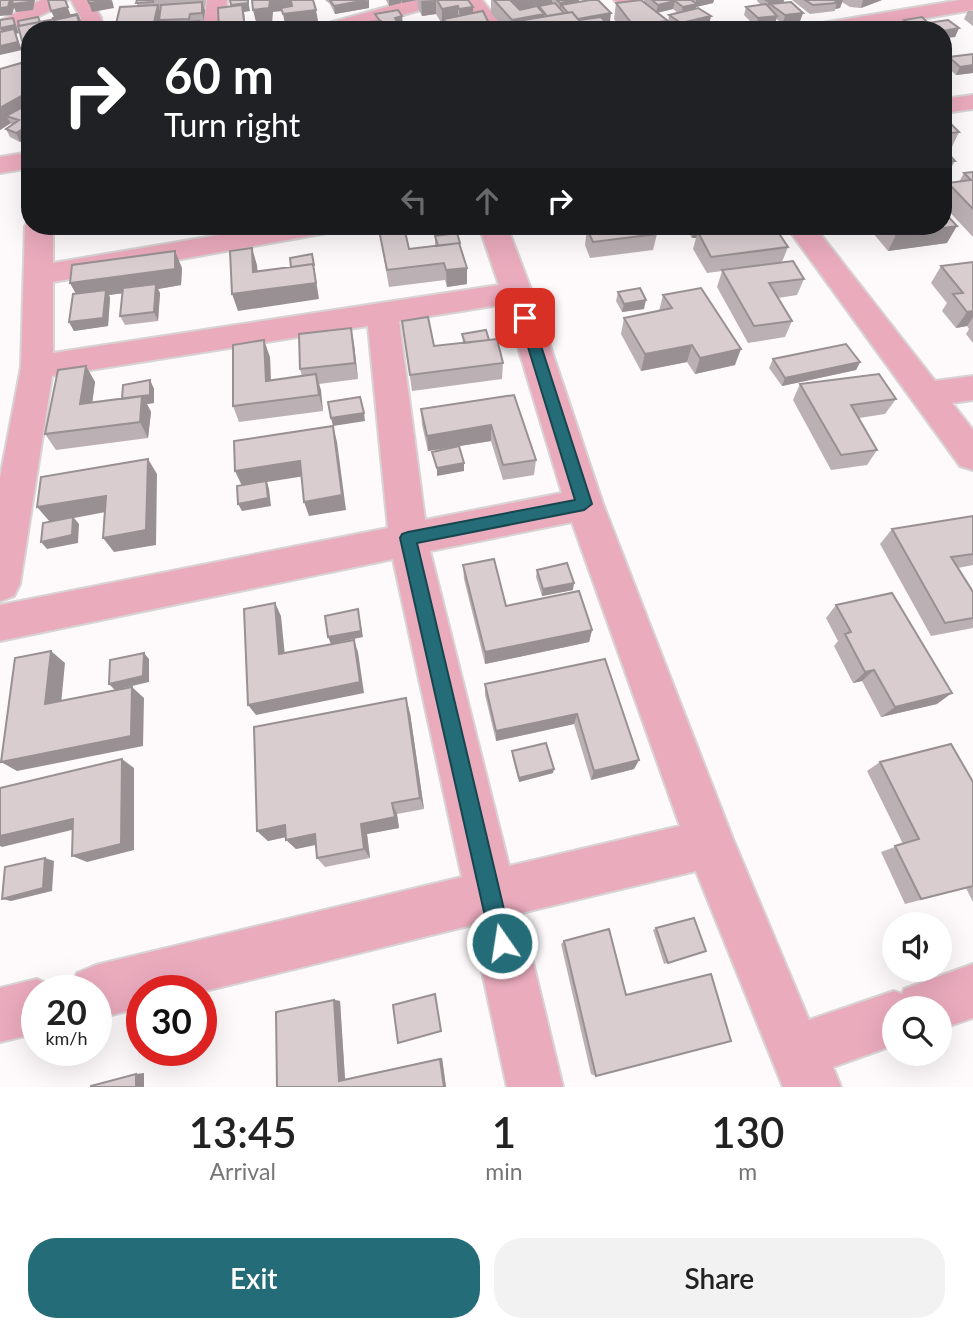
<!DOCTYPE html>
<style>
:root{--surface:#fff;--page:#f2f2f2;--text:#222;--muted:#767676;--accent:#246c78}
body{margin:0;font-family:Lato,sans-serif;background:var(--page);color:var(--text);height:100vh;display:flex;flex-direction:column;font-size:26px;white-space:nowrap}
*{box-sizing:border-box;margin:0}
p{font-size:23px;color:var(--muted)}
.icon{flex:none;width:38px;height:38px;fill:none;stroke:currentColor;stroke-width:2;stroke-linecap:round;stroke-linejoin:round}
.map{position:relative;height:1087px;overflow:hidden}
.side{display:flex;flex-direction:column;background:var(--surface);flex:1}
.side>*{flex:none}
.top-card{position:absolute;left:21px;top:21px;width:931px;height:214px;border-radius:28px;box-shadow:0 7px 28px #0002;background:#202124;color:#fff;overflow:hidden}
.controls{position:absolute;left:882px;top:912px;display:grid;gap:14px}
.controls a{display:grid;place-items:center;width:70px;height:70px;border-radius:50%;background:var(--surface);box-shadow:0 7px 28px #0002;font-size:35px}
.speed{position:absolute;left:21px;top:975px;display:flex;gap:14px;font-size:35px;font-weight:700;text-align:center}
.speed>*{display:grid;place-content:center;width:91px;height:91px;border-radius:50%;background:var(--surface);box-shadow:0 7px 28px #0002;line-height:1}
.speed small{font-size:18px;font-weight:400}
.speed .limit{border:10px solid #d22;background:#fff;color:#111}
.pin{position:absolute;display:grid;place-items:center;width:60px;height:60px;color:#fff;margin:-30px;border-radius:14px;box-shadow:0 4px 10px #0006}
.me{position:absolute;width:77px;margin:-38px;rotate:347deg;stroke-linejoin:round;filter:drop-shadow(0 0 5px #0008)}
.turn{display:flex;align-items:center;gap:24px;height:147px;padding:0 28px;font-size:32px}
.turn .icon{width:91px;height:91px;stroke-width:2.5}
.turn b{display:block;font-size:49px;line-height:60px}
.lanes{display:flex;align-items:center;height:66px;padding:0 28px;background:#0003;justify-content:center;gap:35px;direction:ltr}
.lanes .off{opacity:.35}
.eta{display:flex;justify-content:space-evenly;align-items:center;height:119px;text-align:center}
.eta b{font-size:42px;font-weight:600;line-height:49px}
.cta{display:flex;gap:14px;margin-top:auto;padding:14px 28px}
.cta a{flex:1;height:80px;border-radius:28px;background:var(--accent);color:#fff;font-size:28px;font-weight:600;line-height:80px;text-align:center}
.cta a+a{background:var(--page);color:var(--text)}
.map>svg:first-child{display:block}
.lines{fill:none;stroke-linecap:round;stroke-linejoin:round}
.minor-casing{stroke:#d8d3d4;stroke-width:4}
.minor{fill:#eaabbd;fill-rule:evenodd}
.wall{fill:#bbb0b3}
.shaded-wall{fill:#989092}
.building{fill:#d9cdd0;stroke:#989092;stroke-width:2}
.route{fill:#246c78;stroke:#17464e;stroke-width:2}
</style>
<div class="map">
<svg width="973" height="1087" viewBox="0 0 973 1087">
<rect width="100%" height="100%" fill="#fef9fa"/>
<g class="lines">
<g class="minor-casing">
<path id="minor" d="M41,0H67L64,4L0,35V21Z
M71,0H91L101,18L103,30H81V18Z
M207,0H227L225,30H203Z
M411,0H443L440,4L354,30H320L322,25Z
M461,0H482L505,30H484Z
M614,0H638L679,30H654Z
M960,0H973V10L856,30H807L809,25L817,24Z
M973,95V109L943,113V99Z
M30,152V168L0,173V157Z
M29,220L30,226H53V263L273,226H335L331,232L321,234L53,282V353L499,285L479,226H507L532,292L603,504L733,839L809,1020L894,991L902,994L904,989L973,964V1018L940,1029V1008H894V1045L833,1067L841,1087H783L696,871L521,913L563,1087H507L472,925L201,992L142,990V1007L96,1019V990H70L77,973L96,965L462,877L393,559L0,641V605L388,528L368,326L52,376L20,584L14,596L0,601V478L21,367L25,226ZM505,304L562,493L425,520L399,321ZM572,522L680,826L509,866L430,551Z
M786,226H814L935,381L973,376V400L952,403L973,430V470L960,466Z
M37,979L56,987L58,990H37V1033L0,1042V988Z"/>
</g>
<use href="#minor" class="minor"/>
</g>
<path class="wall" d="M137,0H206L205,7H204V21L199,22L202,30H118L116,24L137,6Z
M325,0H369V8L335,14L330,4Z
M386,0H468L473,7V13L492,30L444,29V24H442L436,14L422,16L418,8L417,0L402,3L401,2V3L389,6Z
M491,0H579V2L610,21L606,22L613,30H506L491,13Z
M644,0H714L713,3L696,7V8L711,16L709,24L687,30H677L668,23L669,15L678,13L673,9L657,13L668,21L667,30H622L614,19L616,3L644,2Z
M757,0H784L783,3L803,13L800,21L783,23L776,19L775,24L756,27L744,15L746,7L761,5L757,1Z
M792,0H882L861,8L850,7L842,2L840,8L835,9V11L810,14Z
M968,11H973V26L964,19Z
M922,17L928,23L948,20L959,28L955,37L943,38V30H903L901,28L904,20Z
M973,54V73L956,75L945,65L949,57Z
M0,69L30,79V137L20,142L10,137L6,129L12,125L11,123L0,130Z
M943,118L959,132L951,149L945,150L955,161L946,177L943,178Z
M973,172V237L943,205V192L948,183L959,182L964,173Z
M684,226H719L718,230L788,247L782,262L804,279L797,295L778,298L792,321L785,337L748,343L717,287L722,271L707,273L693,249L696,238H692Z
M876,226H943L947,243L888,251L873,233Z
M587,229L657,234L653,250L590,258L585,245Z
M379,230L409,249L435,246V236L467,284L447,287L445,280L389,287Z
M973,262V343L966,334L969,329L967,326L956,328L942,311L947,303L931,283L941,266Z
M182,268L181,285L158,289L160,293L158,321L125,325L120,316L123,293L109,295L110,298L108,326L74,331L69,322L76,294L70,283Z
M618,292L644,309L622,312L616,301Z
M663,295L735,365L695,374L687,362L641,371L621,334L624,318L659,311Z
M402,321L434,346L463,343L462,334L489,340L503,363L502,379L412,391Z
M351,328L354,344L358,379L319,384L323,411L239,422L233,406L270,357L271,380L302,376L300,369Z
M773,359L860,362L856,370L782,386L769,368Z
M86,366L95,382L92,402L122,399L150,380L154,389V403L147,404L151,412L148,438L56,450L45,434Z
M800,384L896,399L885,414L859,418L877,450L867,465L831,470L793,400Z
M514,395L536,460L534,475L503,480L491,441L428,451L422,425L421,409Z
M973,516V565L958,568L973,592V628L931,636L880,544L892,529Z
M463,565L506,606L592,630L589,642L485,664L464,579Z
M537,570L573,590L542,596L536,577Z
M836,605L937,704L881,717L862,681L853,683L834,646L838,641L826,618Z
M605,659L639,760L634,769L591,780L574,724L496,741L485,695V684Z
M410,713L424,809L397,814L399,828L367,834L370,858L325,867L317,858L316,845L296,849L286,837L268,841L257,831Z
M512,751L553,773L519,782L512,755Z
M880,762L973,782V902L966,888L905,904L881,852L903,844L867,771Z
M656,928L706,951L664,964L653,930Z
M564,941L626,995L596,1076L591,1074L561,944Z
M334,1000L340,1001L345,1079L442,1058L446,1087H277Z"/>
<path class="shaded-wall" d="M10,0H35L33,10L16,12L14,8L12,15L0,16V8Z
M65,0L71,16L55,19L51,11Z
M112,0L114,8L92,12L89,3Z
M248,0L250,11L244,12L246,30H242L233,13L231,5Z
M270,0H291L292,10L273,12L272,24L257,26L253,10Z
M369,0V8L335,14L334,6Z
M389,0H401V3L389,6Z
M401,0H417L402,3Z
M436,0V14L422,16L421,1Z
M515,0H552V8L539,6V10L511,16V1Z
M573,0H579L578,7L561,5L560,11V3Z
M696,0H714L713,3L696,7L695,12L681,15L683,7L696,4Z
M784,0L782,8L770,4L768,10H766L769,2Z
M843,0L840,8L835,9L837,3L835,1Z
M863,0H882L861,8Z
M675,1L673,9L656,13L658,5Z
M202,2L205,10L204,21L202,13Z
M158,5L160,13L157,30L154,22Z
M458,6V22L444,19V24H442V9Z
M473,7V23L460,24L459,9Z
M316,10L319,26L286,29L283,14Z
M611,13L610,21L583,26L574,20Z
M803,13L800,21L783,23L785,15Z
M544,14L543,30L529,26L524,20V30L519,28V30H512V20Z
M402,16L403,25L396,26L395,18Z
M711,16L709,24L687,30H680L681,23Z
M777,16L775,24L756,27L758,18Z
M13,18L19,33L16,34L22,50L0,55V46L3,36L0,28Z
M80,21L83,30H55Z
M668,21L667,30H632L633,25Z
M959,28L955,37L943,38V31Z
M30,31V57H29L22,41Z
M973,65V73L956,75L960,67Z
M30,91V112L6,116L11,123L0,130V108Z
M30,125V137L20,142L16,133Z
M178,226H192L179,228Z
M696,226H719L717,234L698,232L696,238H692Z
M957,226L947,243L888,251L896,235Z
M252,248L257,265L259,288L253,272Z
M175,251L182,268L181,285L158,289L160,293L158,321L154,312L156,289L109,295L110,298L108,326L74,331L69,322L79,299L70,283Z
M312,254L319,299L238,311L232,294L291,268Z
M467,268V284L447,287L446,270Z
M646,300L644,309L622,312L624,304Z
M973,311V317L967,326L956,328L967,312Z
M351,328L354,344L358,379L355,363Z
M264,340L270,357L271,397L266,381Z
M692,345L687,362L641,371L645,354Z
M741,349L735,365L695,374L700,358Z
M860,362L856,370L782,386L785,378Z
M86,366L95,382L90,420L80,404Z
M316,374L321,390L323,411L319,395Z
M150,380L154,389V403L147,404L151,412L148,438L140,422L127,407Z
M364,413L365,421L333,426L331,418Z
M491,425V441L428,451L427,436Z
M333,426L337,442L346,510L309,516L304,502Z
M148,459L157,474L156,545L114,552L103,538Z
M300,461L305,476L267,482L269,489L271,506L242,511L238,504L242,486L235,471Z
M464,463V471L437,476V468Z
M106,496L116,510L74,518L79,524L78,543L47,549L41,542L50,522L37,507Z
M574,583L573,590L542,596L543,589Z
M275,603L281,616L286,666L279,654Z
M358,609L363,637L331,644L328,637Z
M592,630L589,642L485,664V652Z
M354,640L358,652L364,693L256,715L248,705Z
M51,651L65,663L60,715L45,704Z
M144,653L149,659V682L115,690L109,684Z
M874,670L862,681L853,683L865,672Z
M132,687L144,698L143,746L17,771L1,762Z
M952,693L937,704L881,717L895,707Z
M406,698L410,713L424,809L420,798Z
M577,714L574,724L496,741V731Z
M122,759L134,768V850L87,862L72,856Z
M639,760L634,769L591,780L594,771Z
M554,769L553,773L519,782V778Z
M392,803L397,814L399,828L367,834L370,858L364,849L361,824Z
M73,819L88,826L2,847L0,846V836Z
M285,825L295,835L268,841L257,831Z
M315,834L323,843L296,849L286,840Z
M45,858L54,861L52,891L11,901L2,899Z
M334,1000L340,1001L345,1079L339,1081Z
M442,1058L446,1087H444L440,1059Z
M144,1073V1087H136V1074Z"/>
<path class="building" d="M0,0H10L8,7L0,8Z
M13,0H30L29,2L12,4Z
M48,0H65L68,7L51,11Z
M88,0H110L89,3Z
M137,0H153V2L136,3Z
M230,0H248V3L231,5Z
M252,0H270L269,8L253,10Z
M291,0H313L316,10L283,14L281,8L292,6Z
M330,0H366L334,6Z
M437,0H468L473,7L459,9L458,6L442,9Z
M494,0H515L511,1L520,10L537,6L544,14L512,20Z
M557,0H573L560,3Z
M590,0H598L611,13L578,19L572,12L568,13L561,5Z
M641,0L668,21L633,25L616,3Z
M652,0H691L697,4L683,7L675,1L658,5Z
M766,0H783L769,2Z
M805,0H842L835,1L837,3L813,5Z
M202,2V13L190,14L189,19L159,20L161,5Z
M791,2L803,13L785,15L770,4Z
M555,3L564,13L547,16L539,6Z
M766,4L777,16L758,18L746,7Z
M158,5L154,22L116,24L120,7Z
M242,5L245,29L219,30L218,8Z
M698,8L711,16L681,23L669,15Z
M398,10L402,16L395,18L399,25L383,27L381,21H380L375,14Z
M483,11L492,30H440L448,29L444,19Z
M572,12L587,30H520L519,28L529,26L524,20Z
M77,14L80,21L79,22L77,15L54,20L53,18Z
M77,15L80,25L55,30H30V40L22,41L18,26Z
M38,17L40,22L19,26L18,21Z
M601,17L613,30H587L579,20Z
M922,17L928,23L948,20L959,28L943,31V30H917L904,20Z
M13,18L15,25L0,28V20Z
M199,21V30H157L158,24Z
M381,21L382,27L400,25L401,30H358L356,23Z
M14,29L18,42L0,46V32Z
M973,54V65L960,67L949,57Z
M21,63L30,79V91L0,108V69Z
M30,103V125L16,133L6,129L19,120L6,116Z
M943,118H945L959,132L943,134Z
M943,148L955,161L943,162Z
M973,172V209L948,183L971,180L964,173Z
M943,211L957,226L896,235L889,226H943Z
M612,226H652L657,234L593,242L587,229Z
M750,226H774L788,247L711,257L698,232Z
M404,227L409,249L459,243L467,268L446,270L444,263L387,270L379,230Z
M457,233L460,243L438,246L435,236Z
M252,248L253,272L313,264L316,283L232,294L230,251Z
M175,251V269L70,283L72,265Z
M312,254L314,265H313V264L291,267L290,258Z
M793,261L804,279L769,283L792,321L754,326L722,270Z
M973,262V311L967,312L953,294L963,293L941,266Z
M156,284L154,312L120,316L123,288Z
M640,288L646,300L624,304L618,292Z
M701,288L741,349L700,358L692,345L645,354L624,318L672,308L663,295Z
M106,290L103,318L69,322L73,294Z
M428,317L434,346L497,339L503,363L410,375L402,321Z
M351,328L355,363L300,369L299,334Z
M486,330L489,340L465,343L462,334Z
M264,340L266,381L316,374L319,395L233,406V345Z
M846,344L860,362L785,378L773,359Z
M86,366L80,404L142,396L140,422L45,434L58,370Z
M879,374L896,399L851,405L877,450L841,455L800,384Z
M150,380V395L122,399L123,385Z
M514,395L536,460L503,465L491,425L427,436L421,409Z
M360,397L364,413L331,418L328,402Z
M333,426L342,495L304,502L300,461L235,471L234,441Z
M459,446L464,463L437,468L432,452Z
M148,459L146,530L103,538L106,496L37,507L41,477Z
M266,481L268,498L238,504L237,486Z
M973,516V554L951,557L973,592V618L945,623L892,529Z
M73,517L72,535L41,542L43,523Z
M494,559L506,606L579,591L592,630L485,652L463,565Z
M567,563L574,583L543,589L537,570Z
M892,593L952,693L895,707L874,670L865,672L845,634L851,632L836,605Z
M275,603L279,654L354,640L360,682L248,705L244,609Z
M358,609L361,631L328,637L325,616Z
M51,651L45,704L132,687L131,736L1,762L15,658Z
M144,653L143,676L109,684L110,660Z
M605,659L639,760L594,771L577,714L496,731L485,684Z
M406,698L420,798L392,803L395,817L361,824L364,849L317,858L315,834L286,840L285,825L257,831L254,727Z
M546,743L554,769L519,778L512,751Z
M951,744L973,782V886L921,899L895,846L919,839L880,762Z
M122,759L121,844L72,856L73,819L0,836V788Z
M45,858L43,888L2,899L5,867Z
M694,918L706,951L668,963L656,928Z
M609,929L626,995L711,974L731,1041L596,1076L564,941Z
M435,994L441,1031L398,1043L393,1005Z
M334,1000L339,1081L440,1059L444,1087H277L276,1012Z
M136,1074V1087H91V1086Z"/>
<path class="route" d="M525,314L532,318L592,504L584,510L417,543L512,943L509,951L502,954L494,951L491,943L400,538L402,534L408,532L575,500L519,318Z"/>
</svg>
<div class="controls">
<a><svg class="icon" aria-label="sound" viewBox="0 0 24 24"><path d="M4 9h4l5-4v14l-5-4H4zM17 9q2 3 0 6"/></svg></a>
<a><svg class="icon" aria-label="search" viewBox="0 0 24 24"><circle cx="10" cy="10" r="6"/><path d="M15 15l6 6"/></svg></a>
</div>
<div class="speed"><div>20<small>km/h</small></div><div class="limit">30</div></div>
<div class="pin" style="left:525px;top:318px;background:#d93025"><svg class="icon" aria-label="arrive" viewBox="0 0 24 24"><path d="M6 21V4h12l-3 4 3 4H6"/></svg></div>
<svg class="me" style="left:502px;top:943px" viewBox="-20 -20 40 40"><circle r="17" fill="#246c78" stroke="#fff" stroke-width="3"/><path d="M0-11L8 9 0 5-8 9z" fill="#fff"/></svg>
<div class="top-card">
<div class="turn"><svg class="icon" aria-label="right" viewBox="0 0 24 24"><path d="M7 20v-9h11M14 6l5 5-5 5"/></svg><div><b>60 m</b>Turn right</div></div>
<div class="lanes"><svg class="icon off" aria-label="left" viewBox="0 0 24 24"><path d="M17 20v-9H6M10 6l-5 5 5 5"/></svg><svg class="icon off" aria-label="ahead" viewBox="0 0 24 24"><path d="M12 20V5M6 11l6-6 6 6"/></svg><svg class="icon" aria-label="right" viewBox="0 0 24 24"><path d="M7 20v-9h11M14 6l5 5-5 5"/></svg></div>
</div>
</div>
<section class="side">
<div class="eta">
<div><b>13:45</b><p>Arrival</p></div>
<div><b>1</b><p>min</p></div>
<div><b>130</b><p>m</p></div>
</div>
<div class="cta"><a>Exit</a><a>Share</a></div>
</section>
